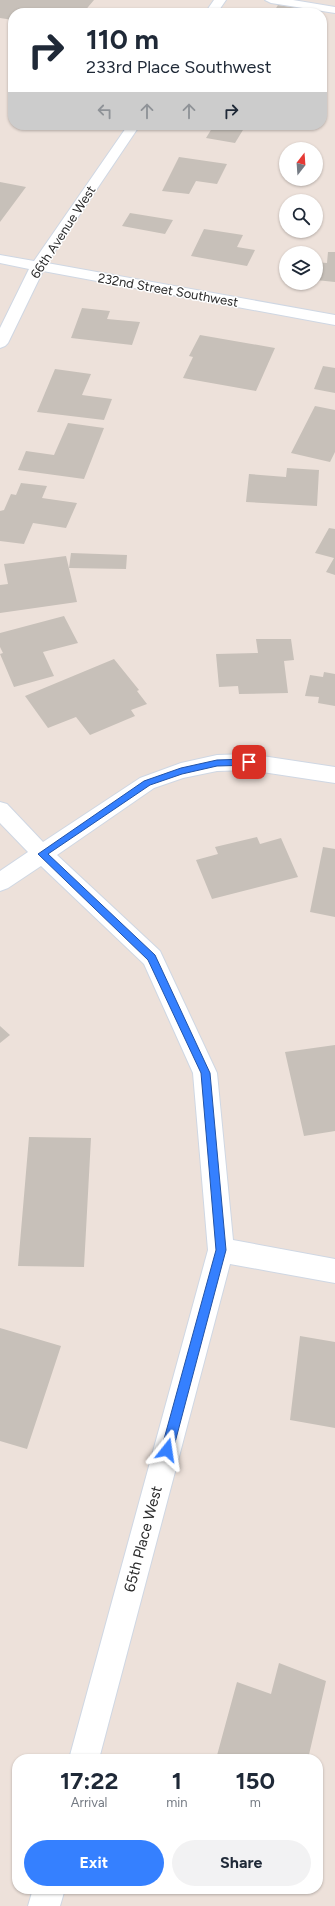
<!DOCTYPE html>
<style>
:root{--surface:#fff;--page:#f2f2f3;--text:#1f2937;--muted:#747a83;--accent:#3580ff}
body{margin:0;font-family:Figtree,sans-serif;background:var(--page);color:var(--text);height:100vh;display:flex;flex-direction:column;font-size:15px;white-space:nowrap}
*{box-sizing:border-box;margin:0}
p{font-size:13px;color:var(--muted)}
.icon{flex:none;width:22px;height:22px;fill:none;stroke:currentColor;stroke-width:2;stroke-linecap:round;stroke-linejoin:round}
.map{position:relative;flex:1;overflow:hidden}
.panel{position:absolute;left:12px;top:1754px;width:311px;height:140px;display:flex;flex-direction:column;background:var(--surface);border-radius:16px;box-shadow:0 1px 3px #0004}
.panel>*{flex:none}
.top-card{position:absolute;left:8px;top:8px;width:319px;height:122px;border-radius:16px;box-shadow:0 1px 3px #0004;background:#fff;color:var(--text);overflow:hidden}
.needle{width:26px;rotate:17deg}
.tools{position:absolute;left:279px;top:142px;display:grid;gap:8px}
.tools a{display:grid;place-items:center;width:44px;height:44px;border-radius:50%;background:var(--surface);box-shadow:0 1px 3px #0004;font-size:20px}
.pin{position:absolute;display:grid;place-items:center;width:34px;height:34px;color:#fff;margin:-17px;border-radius:8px;box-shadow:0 2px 6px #0006}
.me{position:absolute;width:44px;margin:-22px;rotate:15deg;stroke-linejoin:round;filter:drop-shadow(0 0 3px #0008)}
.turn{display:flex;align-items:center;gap:14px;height:84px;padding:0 12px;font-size:18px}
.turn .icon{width:52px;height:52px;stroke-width:2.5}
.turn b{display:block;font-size:28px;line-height:34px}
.lanes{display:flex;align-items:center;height:38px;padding:0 12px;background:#0003;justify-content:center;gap:20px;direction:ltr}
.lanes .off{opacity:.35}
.eta{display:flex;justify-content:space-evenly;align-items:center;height:68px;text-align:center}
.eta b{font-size:24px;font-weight:700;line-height:28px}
.cta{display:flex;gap:8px;margin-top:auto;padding:8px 12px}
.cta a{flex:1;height:46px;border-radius:24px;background:var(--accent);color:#fff;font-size:16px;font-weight:700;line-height:46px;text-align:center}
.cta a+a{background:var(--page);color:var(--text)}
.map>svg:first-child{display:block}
.building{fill:#c7c0b9}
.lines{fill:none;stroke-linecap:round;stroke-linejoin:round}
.minor-casing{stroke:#cfd7e3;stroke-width:2}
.minor{fill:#fff;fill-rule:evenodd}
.route{fill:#3580ff;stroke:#2253a6}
.labels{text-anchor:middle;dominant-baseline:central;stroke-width:3;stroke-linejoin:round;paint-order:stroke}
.far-street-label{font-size:13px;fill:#292929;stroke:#fff}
.street-label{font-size:15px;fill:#292929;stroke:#fff}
</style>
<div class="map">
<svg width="335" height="1906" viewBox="0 0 335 1906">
<rect width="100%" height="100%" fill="#ede1da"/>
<path class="building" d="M0,0H94L83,13H13V20L0,18Z
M278,5L305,9L302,13H273Z
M214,125H246L235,143L206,138Z
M179,157L227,164L217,184L196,181L189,194L162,191Z
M0,182L26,187L0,222Z
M130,213L173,220L165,234L122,226Z
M204,229L243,235L237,247L255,250L247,266L191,256Z
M328,252H335V282L316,280V262L327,263Z
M82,308L110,311L107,319L140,322L132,345L71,338Z
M200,335L275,348L256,391L183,378L193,357L189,356Z
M323,366L335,368V393L314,389Z
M55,369L91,374L82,395L112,399L104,420L37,412Z
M315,406L335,410V452L330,462L291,453Z
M68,423L104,428L84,479L18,470L26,451L54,455Z
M287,468L319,470L317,506L246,502L249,474L286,477Z
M21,483L47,486L42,498L77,503L66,528L33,523L24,544L0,541V511L4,510L11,494L16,495Z
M329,528L335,529V575L326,572L334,558L315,553Z
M71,553L127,555L126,569L69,568Z
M66,556L77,602L0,613V585L8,584L4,564Z
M64,616L78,643L43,652L54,676L14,687L0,654L3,653L0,647V633Z
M256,639H291L294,660L284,661L288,693L239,694L238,686L219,687L216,654L258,653Z
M114,659L139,690L137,691L147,704L131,710L135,716L90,735L76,717L48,728L25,696Z
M324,672L335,674V706L318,703L319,697L305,696L310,675L323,677Z
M257,837L260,844L281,838L298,877L212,899L196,860L218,854L215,847Z
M323,847L335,849V917L310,912Z
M0,1026L10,1035L0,1043Z
M335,1045V1131L304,1136L285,1052Z
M29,1137L91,1138L84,1267L18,1266Z
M0,1328L61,1346L27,1449L0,1441Z
M300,1336L335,1342V1428L290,1420Z
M279,1663L326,1681L308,1759H216L237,1682L271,1694Z"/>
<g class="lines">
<g class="minor-casing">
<path id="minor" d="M214,0H226L217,13H205Z
M265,0H293L335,7V13L271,3Z
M128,125H140L47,263L335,315V325L43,271L8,343L5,346L0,348V328L29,269L0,263V255L34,261Z
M249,754L335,767V783L249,770L217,771L183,778L154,788L57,855L160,951L217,1073L233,1240L335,1259V1283L230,1264L99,1759H69L208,1250L193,1073L144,964L41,866L8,888L0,891V871L28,852L0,823V802L7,804L43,842L140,778L181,763L217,755Z
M33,1889H65L60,1906H28Z"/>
</g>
<use href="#minor" class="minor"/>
</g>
<path class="route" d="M249,759L253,762L252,765L217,766L182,774L150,785L48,854L155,955L210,1073L226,1250L173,1450L171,1454L167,1456L163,1454L161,1450L216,1250L201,1073L148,960L38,854L144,781L181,768L217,760Z"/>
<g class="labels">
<g class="far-street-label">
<text transform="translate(63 232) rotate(-57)">66th Avenue West</text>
<text transform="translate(168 290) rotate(10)">232nd Street Southwest</text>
</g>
<g class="street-label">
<text transform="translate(143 1539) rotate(-75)">65th Place West</text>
</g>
</g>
</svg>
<div class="tools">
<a><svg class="needle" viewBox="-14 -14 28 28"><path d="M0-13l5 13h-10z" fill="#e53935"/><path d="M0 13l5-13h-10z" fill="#747a83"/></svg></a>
<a><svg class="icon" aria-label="search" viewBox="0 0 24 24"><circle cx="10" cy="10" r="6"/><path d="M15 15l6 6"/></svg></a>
<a><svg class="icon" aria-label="layers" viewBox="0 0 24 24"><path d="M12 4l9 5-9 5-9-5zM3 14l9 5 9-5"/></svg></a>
</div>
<div class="pin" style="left:249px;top:762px;background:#d93025"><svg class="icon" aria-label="arrive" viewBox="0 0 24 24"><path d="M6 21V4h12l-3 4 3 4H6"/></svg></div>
<svg class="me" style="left:167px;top:1450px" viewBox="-20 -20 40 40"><path d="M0-17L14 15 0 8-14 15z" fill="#3580ff" stroke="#fff" stroke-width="4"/></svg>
<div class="top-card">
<div class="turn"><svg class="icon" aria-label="right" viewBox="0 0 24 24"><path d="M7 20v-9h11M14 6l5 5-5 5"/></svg><div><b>110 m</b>233rd Place Southwest</div></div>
<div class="lanes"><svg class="icon off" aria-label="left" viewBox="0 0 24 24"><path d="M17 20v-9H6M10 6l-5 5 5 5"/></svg><svg class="icon off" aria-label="ahead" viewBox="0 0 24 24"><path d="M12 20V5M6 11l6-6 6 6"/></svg><svg class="icon off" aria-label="ahead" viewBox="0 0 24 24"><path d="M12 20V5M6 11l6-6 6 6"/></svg><svg class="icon" aria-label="right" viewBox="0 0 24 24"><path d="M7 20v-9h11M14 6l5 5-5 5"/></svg></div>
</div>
<section class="panel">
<div class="eta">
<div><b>17:22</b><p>Arrival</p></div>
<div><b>1</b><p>min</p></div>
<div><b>150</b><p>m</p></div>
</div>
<div class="cta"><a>Exit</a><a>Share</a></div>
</section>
</div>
